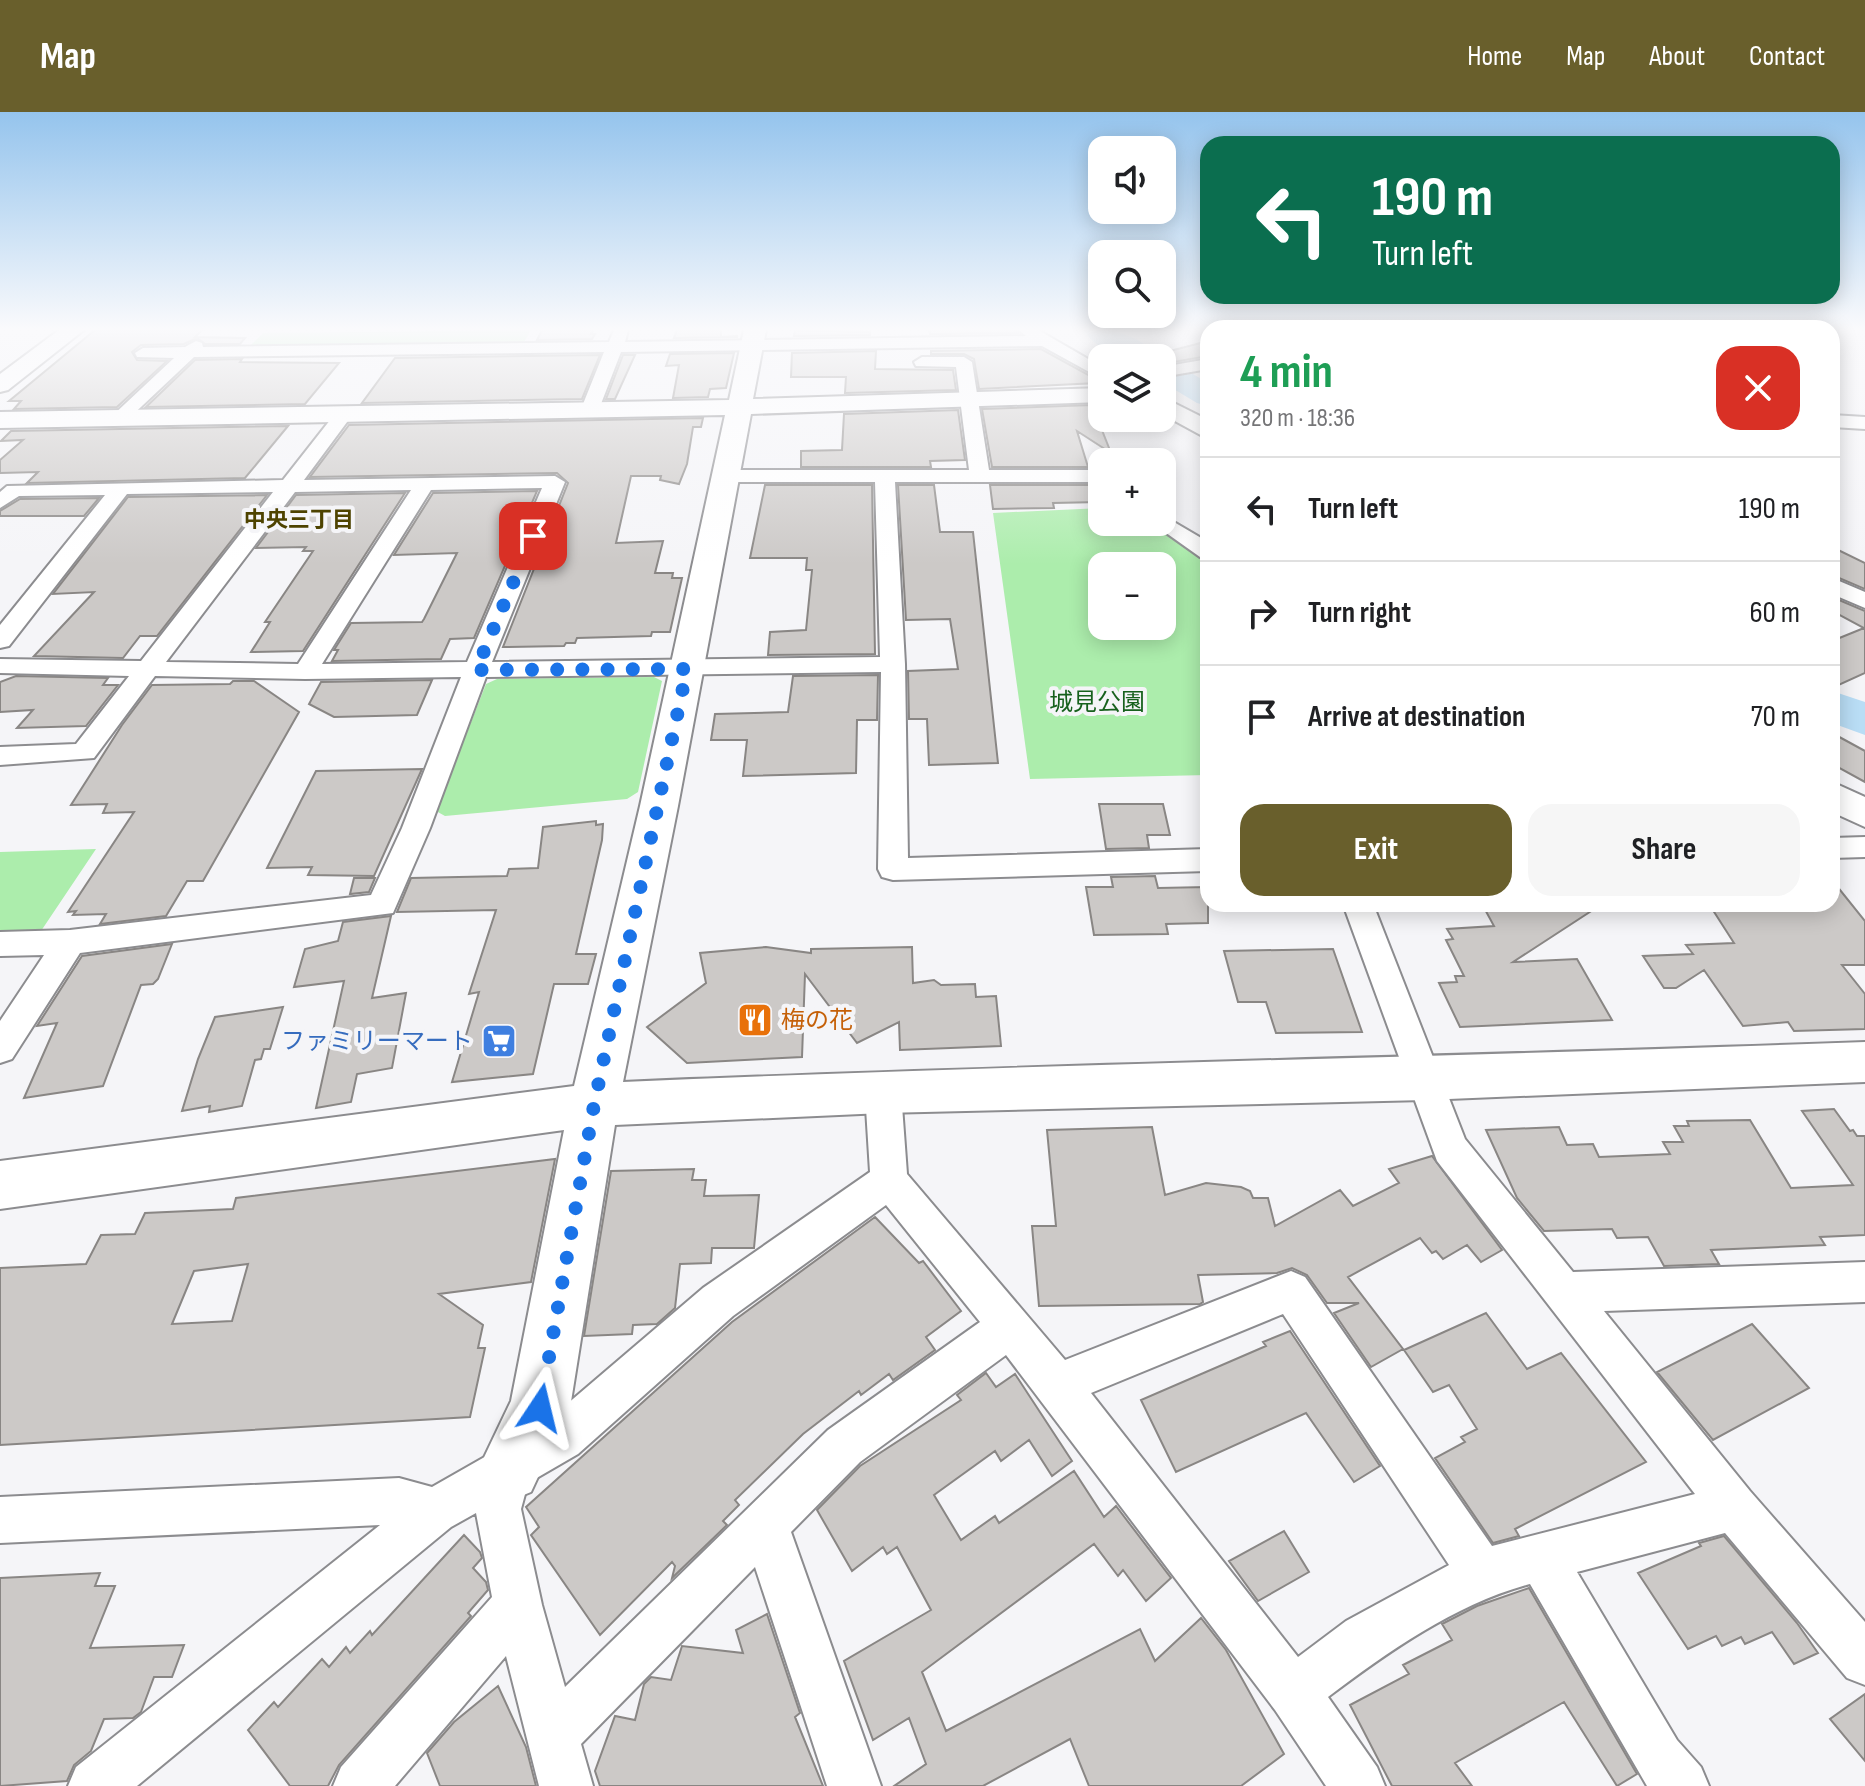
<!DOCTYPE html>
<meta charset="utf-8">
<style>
:root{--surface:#fff;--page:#f6f6f6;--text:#202124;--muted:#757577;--line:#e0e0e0;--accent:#695f2c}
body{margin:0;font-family:"Sofia Sans Condensed","Noto Sans JP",sans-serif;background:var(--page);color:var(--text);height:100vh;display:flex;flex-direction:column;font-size:30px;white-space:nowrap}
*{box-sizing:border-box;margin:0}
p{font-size:26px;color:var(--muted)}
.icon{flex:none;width:44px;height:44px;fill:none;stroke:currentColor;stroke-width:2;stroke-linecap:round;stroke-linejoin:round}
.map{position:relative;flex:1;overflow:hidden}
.panel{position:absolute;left:1200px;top:208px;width:640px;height:592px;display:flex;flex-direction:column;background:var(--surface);border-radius:24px;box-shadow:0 4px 20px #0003}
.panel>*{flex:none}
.top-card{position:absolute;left:1200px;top:24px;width:640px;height:168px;border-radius:24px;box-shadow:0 4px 20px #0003;background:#0b6e4f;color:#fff;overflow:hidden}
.tools{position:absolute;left:1088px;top:24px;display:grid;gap:16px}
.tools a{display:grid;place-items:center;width:88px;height:88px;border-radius:16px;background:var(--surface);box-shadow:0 4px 20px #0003;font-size:40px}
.pin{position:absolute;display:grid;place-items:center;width:68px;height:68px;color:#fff;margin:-34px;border-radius:16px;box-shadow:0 4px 12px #0006}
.me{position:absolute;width:88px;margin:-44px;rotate:10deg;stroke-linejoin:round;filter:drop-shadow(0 0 6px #0008)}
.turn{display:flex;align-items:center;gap:28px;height:168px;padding:0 40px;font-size:36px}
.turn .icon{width:104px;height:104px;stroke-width:2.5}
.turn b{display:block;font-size:56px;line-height:68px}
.round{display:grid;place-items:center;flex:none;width:84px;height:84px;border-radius:24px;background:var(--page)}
.headline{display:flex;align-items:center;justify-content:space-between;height:136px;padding:0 40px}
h1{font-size:48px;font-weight:700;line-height:60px;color:#1e9e55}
.button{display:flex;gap:16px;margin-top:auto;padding:16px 40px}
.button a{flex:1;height:92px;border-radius:24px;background:var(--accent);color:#fff;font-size:32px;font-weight:700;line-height:92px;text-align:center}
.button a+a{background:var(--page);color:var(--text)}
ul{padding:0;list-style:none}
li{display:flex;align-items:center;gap:24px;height:104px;padding:0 40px;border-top:2px solid var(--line)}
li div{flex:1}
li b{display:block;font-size:30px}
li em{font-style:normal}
header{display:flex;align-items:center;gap:48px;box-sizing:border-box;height:112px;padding:0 40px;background:var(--accent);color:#fff}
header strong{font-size:38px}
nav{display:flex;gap:44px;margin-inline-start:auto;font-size:28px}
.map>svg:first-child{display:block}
.green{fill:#acedac;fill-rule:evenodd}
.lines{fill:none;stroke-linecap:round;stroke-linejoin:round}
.river{fill:#b9ddf5;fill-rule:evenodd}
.building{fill:#ccc9c7;stroke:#898684;stroke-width:2;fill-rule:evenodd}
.street-casing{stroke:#8c8c8f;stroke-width:4}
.secondary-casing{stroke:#8c8c8f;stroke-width:4}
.street{fill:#fff;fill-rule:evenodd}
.secondary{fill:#fff;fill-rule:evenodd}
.route{stroke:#1a73e8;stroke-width:14;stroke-dasharray:0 25.2}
.labels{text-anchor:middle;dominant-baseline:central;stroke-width:8;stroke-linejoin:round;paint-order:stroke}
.far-neighbourhood-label{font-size:22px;font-weight:bold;fill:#4e4300;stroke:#f5f5f8}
.park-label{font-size:24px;fill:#17611d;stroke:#f5f5f8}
.food-label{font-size:24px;fill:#c56008;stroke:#f5f5f8;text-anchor:start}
.shop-label{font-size:24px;fill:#366cbe;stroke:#f5f5f8;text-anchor:end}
</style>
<header>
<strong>Map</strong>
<nav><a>Home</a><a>Map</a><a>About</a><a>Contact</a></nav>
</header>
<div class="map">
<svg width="1865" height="1674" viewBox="0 0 1865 1674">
<rect width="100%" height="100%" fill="#f5f5f8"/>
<path class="green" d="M531,218L523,232L248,236L263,221Z
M1102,396V410H1151L1208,449V663L1030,667L993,401ZM1102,454H1162V514H1102Z
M654,565L662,569L638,680L627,687L445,704L436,699L486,572L497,567Z
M96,737L41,819L0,821V740Z"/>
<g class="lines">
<path class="river" d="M1083,218C1110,216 1141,222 1158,246C1130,246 1101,244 1083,218Z
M1162,248L1173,250L1208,271V294L1197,291L1162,270Z
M1832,579L1865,590V623L1832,611Z"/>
</g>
<path class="building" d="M95,218H202L195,225L245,226L240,232H205L197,226L184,232L141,233L132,240L137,248L167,249L117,295L14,297L21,289H9Z
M542,218H593L591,222H595L592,227L537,228Z
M677,218H721V225L737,224V225L674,226Z
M795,218L870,220V223L794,224Z
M929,218H1016L1018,221L930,222Z
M1208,229V244L1162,252V241Z
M1041,237L1094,266L1097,271L979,277L974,247L964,242H931V239Z
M876,239L875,257L953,258L956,278L845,281L846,265H791L792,241Z
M734,241L726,276L710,277L708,285L673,286L679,253L666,254L670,242Z
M600,243L582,287L362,291L395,246Z
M623,243H635L615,287H606Z
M242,247L240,250L339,251L305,292L146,295L195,248Z
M1092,293L1111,341L1077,319L1088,355H992L982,297Z
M958,298L965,348L930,349L931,355H801V339L842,338L844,302Z
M703,306L701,315H693L687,352L679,372L660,368L661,364H631L616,431L663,429L655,461H673L672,466H682L670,520H652L651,524L577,526L575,531H566L564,534L503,535L568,371L557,361L310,365L349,313Z
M288,314L245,366L27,371L38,360L0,361V348L23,328L1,329L11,319Z
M765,373H872L875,542L768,543L770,520L806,518L812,458H806L807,446H750Z
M898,373H934L940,420H973L998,651L929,653L927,607H909L908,559L958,557L950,507L906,508Z
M990,373H1091L1099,390L1053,391L1054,396L993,397Z
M537,379L474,526L450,527L441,547L332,549L338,538H334L351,511L422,510L424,507L457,441L394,443L433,381Z
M405,381L303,539L251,540L270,510H265L313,439H303L306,435L256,436L296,383Z
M267,383L157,524H140L123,546L34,544L94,480L53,482L128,385Z
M99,386L84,404H0V399L20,387Z
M1832,435L1865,451V477L1832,463Z
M1832,485L1865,499V561L1832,576V529L1864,516L1832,499Z
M878,563L877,608H857L856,661L743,664L747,628H711L715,602L788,600L793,564Z
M16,564L108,566L103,573H118L86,614L17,616L33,598L0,600V570Z
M432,568L417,603L334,605L309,592L321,570Z
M233,569H254L299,600L203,769H187L166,804L100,812L106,802L73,803L76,799L68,800L134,700L103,701L107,692L71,693L122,613L152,573L230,572Z
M1832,621L1865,639V670L1832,652Z
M422,657L374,764L308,763L312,755L267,756L316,659Z
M1099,692H1163L1170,723H1147L1149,736L1106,737Z
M596,709V713L603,712L602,728L576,842H596L588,872H554L533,962L452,970L479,880L469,882L496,798L397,800L411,766L507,764L509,757L538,756L543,715Z
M1155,764L1158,776L1208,775V811L1166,812L1168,822L1094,823L1086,775H1113L1111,765Z
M354,766H375L369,780L350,782Z
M1832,768L1865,809V853H1842L1865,882V917L1794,919L1788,910L1743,914L1704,858L1676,876H1664L1643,844L1693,842L1686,833L1734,831L1709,792H1832Z
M1482,792H1602L1513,850L1577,847L1612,908L1460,915L1439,871L1457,870L1455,864H1464L1446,828L1453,827L1447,817L1494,814Z
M391,804L372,886L406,881L392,956L357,962L351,990L316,996L344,869L294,875L305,837L338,829L343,810Z
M172,832L158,867L153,872L141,873L103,974L24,986L57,911L37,914L82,844Z
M766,835L811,841V837L912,835L913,871L934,868L941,873L975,872L976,885L996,884L1001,934L900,938L899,910L857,931L805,862L802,945L687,951L647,915L706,871L700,841Z
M1333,837L1362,920L1276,921L1266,890H1238L1224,839Z
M283,895L270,937H264L261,947L255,948L242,994L209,1000L210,994L182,999L198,947L215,905Z
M1834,997L1850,1019L1853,1018L1857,1024H1865V1123L1820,1125L1825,1133L1711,1138L1719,1152L1664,1154L1648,1125L1617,1126L1612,1117L1544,1119L1517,1086L1486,1018L1559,1015L1567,1033L1593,1032L1599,1045L1670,1042L1663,1030H1683L1674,1014H1689L1687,1009L1750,1008L1791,1076L1853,1073L1802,999Z
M1152,1015L1165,1083L1206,1071L1241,1075L1250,1079L1253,1086H1268L1275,1114L1340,1078L1353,1094L1399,1071L1389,1057L1432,1044L1502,1138L1481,1150L1467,1133L1443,1147L1436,1139L1432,1141L1420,1126L1348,1165L1403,1237L1371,1255L1334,1201L1359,1191H1327L1307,1163L1292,1156L1277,1161L1198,1163L1203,1190L1200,1192L1039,1194L1032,1114H1056L1047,1018Z
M555,1047L531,1170L439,1182L483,1213L478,1236H485L470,1305L0,1333V1156L86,1152L101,1123L135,1122L145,1101L233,1097L236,1086ZM248,1152L232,1209L172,1212L194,1159Z
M694,1057L692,1068H706L704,1084L759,1083L754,1136H712L711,1151L680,1152L675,1196L657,1212L633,1213L632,1222L584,1224L611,1059Z
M875,1105L919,1151L923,1149L961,1199L926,1225L935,1238L893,1268L889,1262L861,1283L859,1279L803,1322L735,1388L739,1393L723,1409L727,1413L672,1466L675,1454L672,1450L600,1523L531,1423L539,1415L526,1395L732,1210Z
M1486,1201L1527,1257L1561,1241L1646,1350L1515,1417L1519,1424L1493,1431L1435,1346L1465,1330L1461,1325L1477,1317L1449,1273L1433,1280L1404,1238Z
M1752,1212L1809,1276L1713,1328L1657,1260Z
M1290,1219L1380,1354L1354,1370L1306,1301L1176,1360L1141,1288L1266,1234L1263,1230Z
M986,1261L996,1275L1015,1262L1072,1349L1052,1364L1029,1328L1001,1349L995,1339L934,1383L961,1428L995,1404L999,1411L1074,1359L1104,1405L1116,1394L1171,1466L1146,1489L1123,1458L1118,1464L1094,1432L922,1560L946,1619L1140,1517L1155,1549L1201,1506L1226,1538L1284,1642L1241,1674H1089L1070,1627L983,1674H894L926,1652L909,1606L873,1628L844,1549L931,1498L897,1435L887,1442L883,1435L852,1459L817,1398L860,1354L961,1288L957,1283Z
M1284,1419L1309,1460L1258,1489L1229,1449Z
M464,1423L480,1440L482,1446L473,1456L486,1470L488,1478L468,1501L471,1504L339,1653L328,1674H290L248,1618L274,1590L278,1595L322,1547L329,1555L346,1535L350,1541L370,1519L372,1523Z
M1724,1424L1797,1511L1818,1541L1794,1552L1772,1520L1745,1532L1741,1525L1722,1534L1716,1524L1688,1537L1638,1461L1701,1434L1699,1431Z
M100,1461L95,1474H115L90,1536L184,1533L172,1565H154L141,1600L133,1606L104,1607L91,1639L74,1653L67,1669L0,1674V1466Z
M1529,1476L1637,1662L1617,1674L1564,1590L1455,1651L1472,1674H1392L1350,1593L1409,1562L1403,1553L1452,1528L1442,1512L1477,1494Z
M767,1502L800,1601L795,1605L823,1674H600L595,1659L615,1604L635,1608L644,1572L651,1565L671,1568L682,1534L743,1541L736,1518Z
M498,1574L526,1635L536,1674H440L427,1641L454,1610Z
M1865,1582V1649L1830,1607Z"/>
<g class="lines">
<g class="street-casing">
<path id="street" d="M614,218H628L625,230L1026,224L1019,218H1038L1102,255V267L1042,234L621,240L599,297L590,302L581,297L604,240L194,245L125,310L119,311L110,306L174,246L137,245L135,241L143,236L185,235L196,229L202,231L203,235L609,230Z
M922,245H964L972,250L989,358H1096L1102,360V374L1092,370H895L905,552L908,746L1208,737V759L893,768L882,765L878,757L881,560L486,565L430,716L393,801L80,841L12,947L0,951V909L44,843L0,844V820L70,818L371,783L402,716L461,565L305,567L155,564L94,646L0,653V635L76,632L129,564L0,561V547L141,549L273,380L127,382L9,534L0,536V513L105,383L19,384L0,396V380L7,374L283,368L338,298L344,297L353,302L304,368L555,364L565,370L492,550L880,545L875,370H725L715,364L725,358H969L956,255L916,254L914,250ZM542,376L467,550L322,552L431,378ZM411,378L298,552L166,550L295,380Z
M1208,247V257L1162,265V255Z
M1832,303L1865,305V317L1832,315Z
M1162,403L1208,430V447L1200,445L1155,413L1152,410H1162Z
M1832,466L1865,480V496L1832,482Z
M1865,725V745L1832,746V726Z
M1343,792H1373L1465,1027L1573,1160L1865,1150V1190L1604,1199L1750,1379L1865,1510V1573L1847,1566L1725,1421L1577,1460L1677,1628L1701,1655L1709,1674H1647L1530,1472C1456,1492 1389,1539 1328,1585L1377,1655L1385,1674H1326L1275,1598L1006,1243L860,1350L791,1420L881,1674H827L755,1455L581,1632L593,1674H539L506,1544L395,1674H333L341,1655L492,1485L476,1401L451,1415L137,1674H68L76,1655L380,1413L0,1431V1385L399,1366L432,1375L546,1310L703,1176L870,1060L865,980L870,969L883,965L896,969L901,980L907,1062L1065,1248L1291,1159L1305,1165L1492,1434L1695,1382L1437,1049ZM886,1093L980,1210L828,1318L565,1575L542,1493L521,1397L528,1371L578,1342L733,1204ZM1283,1202L1449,1453L1346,1509L1298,1545L1091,1281Z"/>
</g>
<g class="secondary-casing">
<path id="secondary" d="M59,218H84L8,278L0,280V262Z
M744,218H766L753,287L1102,276V290L751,302L678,694L623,970C1037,952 1451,945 1865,930V970L1425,988L883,1001L615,1013L570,1296L531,1380L509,1389L487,1380L478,1358L511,1289L564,1018L0,1097V1049L574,974L640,694L725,303L0,316V300L729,288Z
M1162,285L1208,308V327L1162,302Z
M1832,670L1865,685V715L1832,700Z"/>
</g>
<use href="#street" class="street"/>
<use href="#secondary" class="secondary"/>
</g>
<linearGradient id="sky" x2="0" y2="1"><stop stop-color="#95c4ed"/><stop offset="0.48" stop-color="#fafafc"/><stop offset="1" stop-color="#fafafc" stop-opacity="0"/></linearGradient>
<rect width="1865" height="452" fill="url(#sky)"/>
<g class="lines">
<path class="route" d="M533,424L476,558L687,557L594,993L540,1296"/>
</g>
<defs>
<g id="restaurant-square" transform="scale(1.8)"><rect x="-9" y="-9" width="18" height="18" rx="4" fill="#e8710a" stroke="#f5f5f8"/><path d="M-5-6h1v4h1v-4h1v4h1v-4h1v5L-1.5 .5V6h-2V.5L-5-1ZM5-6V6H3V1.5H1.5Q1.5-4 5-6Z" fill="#fff"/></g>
<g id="supermarket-square" transform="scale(1.8)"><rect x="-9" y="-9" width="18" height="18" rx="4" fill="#3f7fe0" stroke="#f5f5f8"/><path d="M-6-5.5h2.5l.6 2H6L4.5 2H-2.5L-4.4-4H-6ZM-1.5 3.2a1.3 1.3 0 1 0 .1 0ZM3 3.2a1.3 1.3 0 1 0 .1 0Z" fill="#fff"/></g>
</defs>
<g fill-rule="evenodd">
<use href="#restaurant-square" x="755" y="908"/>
<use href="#supermarket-square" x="499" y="929"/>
</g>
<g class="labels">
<g class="far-neighbourhood-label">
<text x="299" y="408">中央三丁目</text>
</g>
<g class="park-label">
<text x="1097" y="590">城見公園</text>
</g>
<g class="food-label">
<text x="781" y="908">梅の花</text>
</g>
<g class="shop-label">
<text x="473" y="929">ファミリーマート</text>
</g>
</g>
</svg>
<div class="tools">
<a><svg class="icon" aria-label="sound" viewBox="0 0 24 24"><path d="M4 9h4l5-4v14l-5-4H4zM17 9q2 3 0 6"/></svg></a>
<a><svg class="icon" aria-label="search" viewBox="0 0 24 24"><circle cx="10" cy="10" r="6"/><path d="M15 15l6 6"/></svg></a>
<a><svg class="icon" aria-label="layers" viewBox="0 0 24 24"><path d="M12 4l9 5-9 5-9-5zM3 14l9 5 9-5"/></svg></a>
<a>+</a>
<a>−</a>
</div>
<div class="pin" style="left:533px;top:424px;background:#d93025"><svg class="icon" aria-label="arrive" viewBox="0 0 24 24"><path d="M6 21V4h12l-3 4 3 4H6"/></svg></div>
<svg class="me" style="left:540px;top:1296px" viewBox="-20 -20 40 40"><path d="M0-17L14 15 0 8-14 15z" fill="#1a73e8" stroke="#fff" stroke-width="4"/></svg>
<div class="top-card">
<div class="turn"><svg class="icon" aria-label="left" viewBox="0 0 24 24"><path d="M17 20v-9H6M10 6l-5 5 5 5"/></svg><div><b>190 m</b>Turn left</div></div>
</div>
<section class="panel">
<div class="headline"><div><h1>4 min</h1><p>320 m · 18:36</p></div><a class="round" style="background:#d93025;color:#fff"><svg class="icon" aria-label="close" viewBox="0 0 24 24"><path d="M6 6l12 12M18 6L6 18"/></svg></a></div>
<ul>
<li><svg class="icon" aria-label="left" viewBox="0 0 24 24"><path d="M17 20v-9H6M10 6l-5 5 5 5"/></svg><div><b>Turn left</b></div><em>190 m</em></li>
<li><svg class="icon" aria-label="right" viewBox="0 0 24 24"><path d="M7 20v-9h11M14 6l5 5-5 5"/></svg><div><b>Turn right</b></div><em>60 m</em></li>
<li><svg class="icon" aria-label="arrive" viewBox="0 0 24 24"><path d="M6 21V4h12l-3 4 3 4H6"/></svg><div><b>Arrive at destination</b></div><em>70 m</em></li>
</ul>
<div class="button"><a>Exit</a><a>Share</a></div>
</section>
</div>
